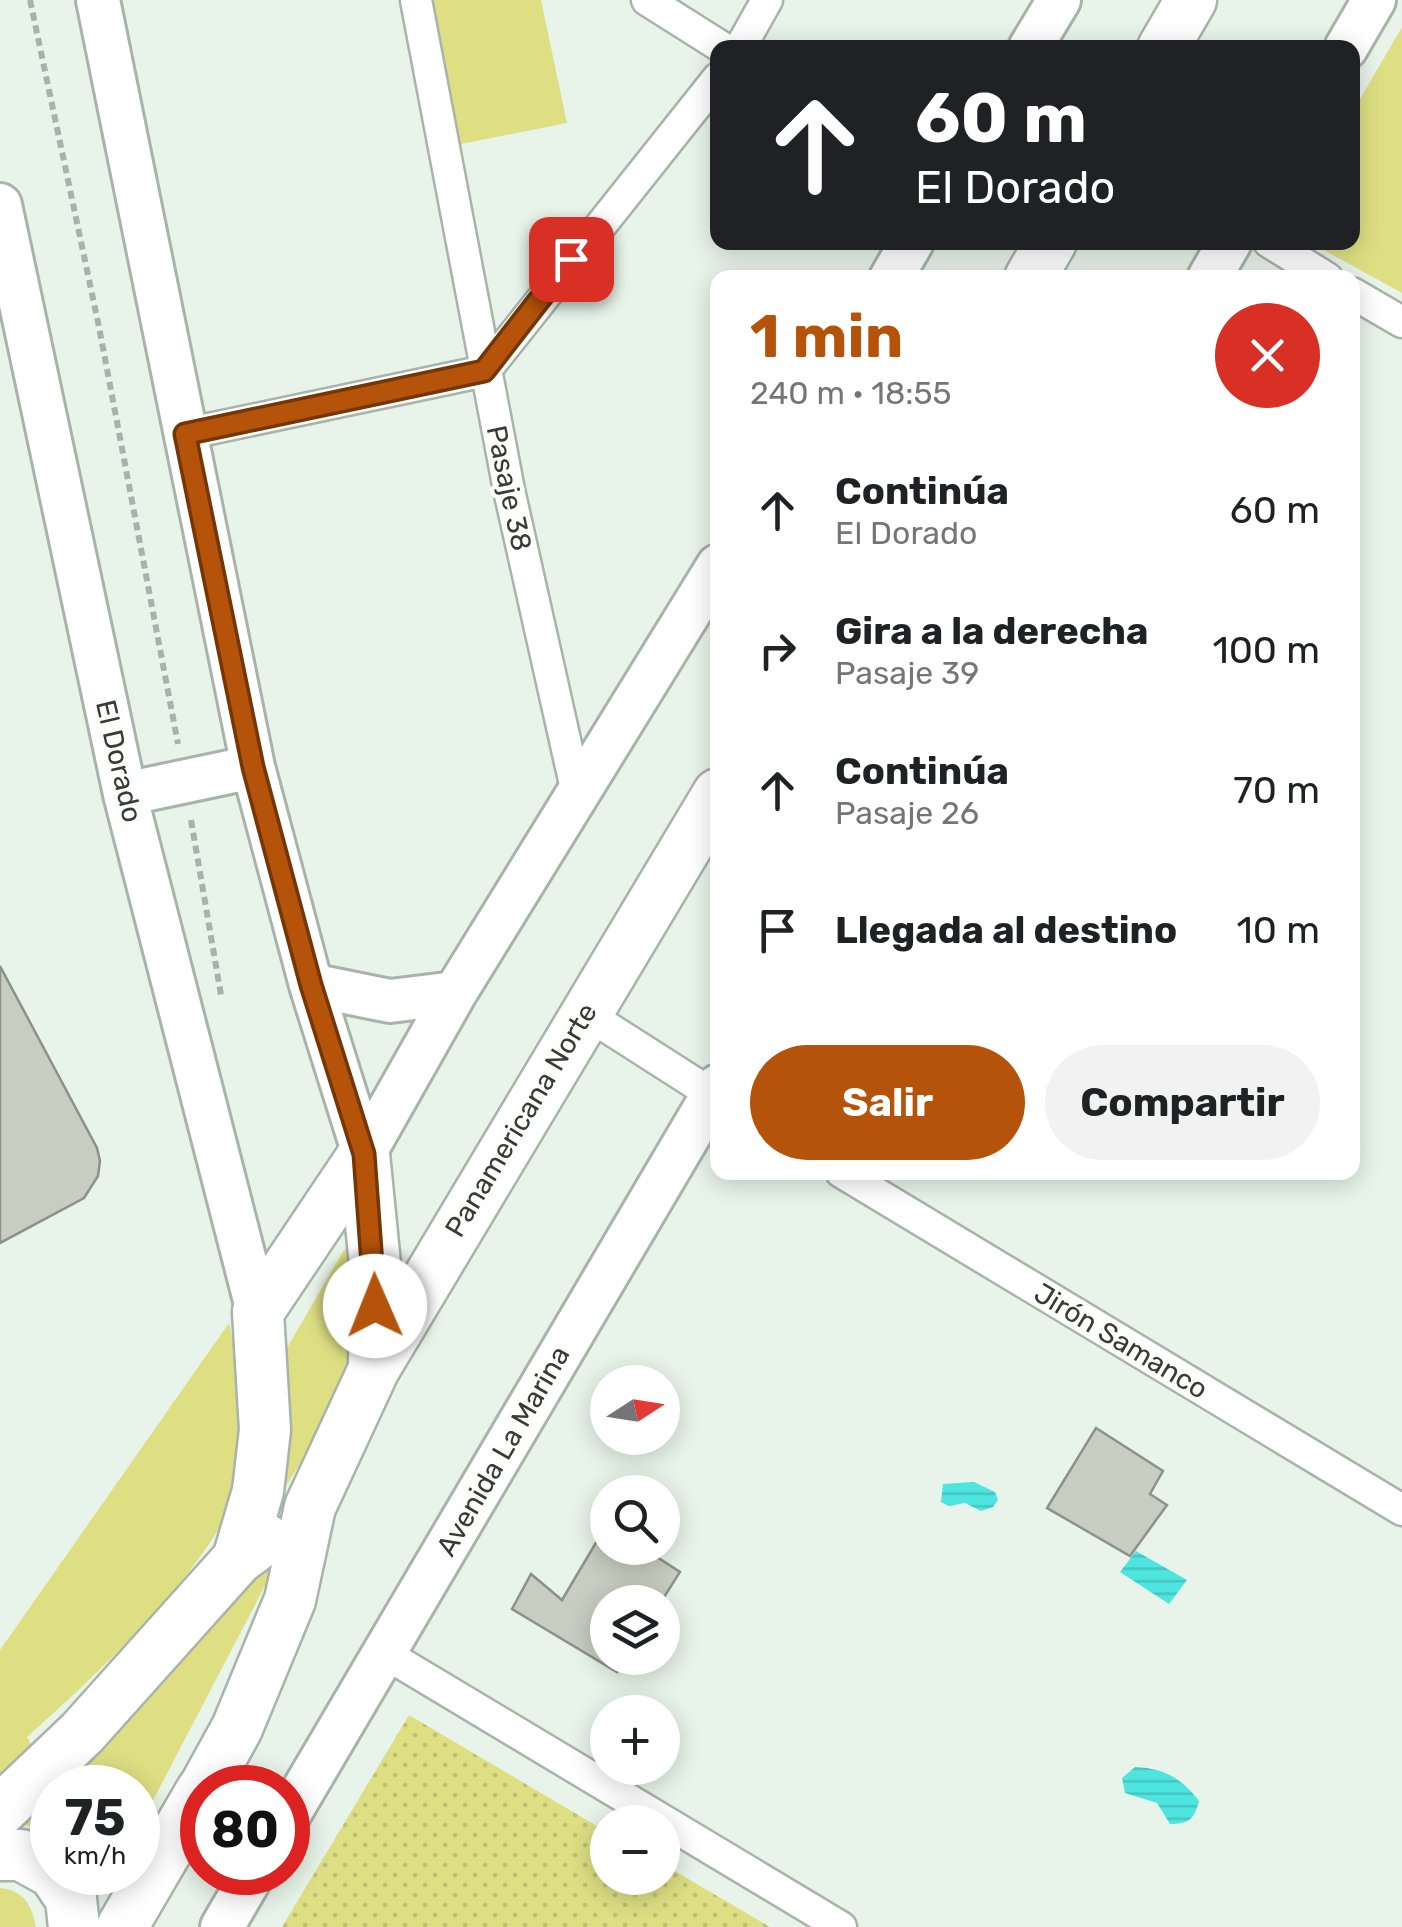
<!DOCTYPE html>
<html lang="es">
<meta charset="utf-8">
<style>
:root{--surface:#fff;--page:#f2f2f2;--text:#202124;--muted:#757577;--accent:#b45309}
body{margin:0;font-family:Rubik,sans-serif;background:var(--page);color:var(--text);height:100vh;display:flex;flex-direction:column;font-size:38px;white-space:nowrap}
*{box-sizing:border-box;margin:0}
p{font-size:32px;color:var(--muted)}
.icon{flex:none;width:55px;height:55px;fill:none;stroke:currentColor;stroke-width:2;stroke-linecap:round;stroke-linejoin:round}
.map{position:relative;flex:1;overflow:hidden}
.panel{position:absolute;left:710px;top:270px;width:650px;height:910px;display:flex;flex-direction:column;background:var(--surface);border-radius:20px;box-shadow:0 5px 25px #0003}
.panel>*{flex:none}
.hud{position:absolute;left:710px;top:40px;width:650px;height:210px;border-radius:20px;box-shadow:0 5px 25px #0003;background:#202124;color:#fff;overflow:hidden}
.needle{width:65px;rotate:78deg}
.controls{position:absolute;left:590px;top:1365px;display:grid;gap:20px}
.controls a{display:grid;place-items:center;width:90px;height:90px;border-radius:50%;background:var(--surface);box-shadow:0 5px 25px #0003;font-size:50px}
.speed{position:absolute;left:30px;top:1765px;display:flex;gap:20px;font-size:50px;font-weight:700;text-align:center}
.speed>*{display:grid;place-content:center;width:130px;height:130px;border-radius:50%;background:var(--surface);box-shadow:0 5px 25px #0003;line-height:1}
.speed small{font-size:25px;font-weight:400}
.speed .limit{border:15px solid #d22;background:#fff;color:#111}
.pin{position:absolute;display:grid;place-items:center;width:85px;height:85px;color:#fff;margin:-42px;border-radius:20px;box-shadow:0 5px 15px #0006}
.me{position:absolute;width:110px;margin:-55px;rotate:359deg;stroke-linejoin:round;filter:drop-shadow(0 0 8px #0008)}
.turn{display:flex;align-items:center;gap:35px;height:210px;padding:0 40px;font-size:45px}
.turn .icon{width:130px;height:130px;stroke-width:2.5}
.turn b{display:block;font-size:70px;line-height:85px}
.round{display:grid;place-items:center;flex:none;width:105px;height:105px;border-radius:52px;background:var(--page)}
.head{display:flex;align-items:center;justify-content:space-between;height:170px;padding:0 40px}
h1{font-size:60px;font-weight:700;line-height:75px;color:var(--accent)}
.primary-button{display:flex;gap:20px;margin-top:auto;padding:20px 40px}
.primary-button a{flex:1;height:115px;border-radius:60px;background:var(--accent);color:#fff;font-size:40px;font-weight:700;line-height:115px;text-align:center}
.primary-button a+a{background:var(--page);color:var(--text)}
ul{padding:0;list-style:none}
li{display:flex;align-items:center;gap:30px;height:140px;padding:0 40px}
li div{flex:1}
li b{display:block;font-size:38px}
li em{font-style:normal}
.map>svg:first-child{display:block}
.grass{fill:#dedf83}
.park{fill:url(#park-dots)}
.water{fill:url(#water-rules)}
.building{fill:#c7cdc1;stroke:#8c9287;stroke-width:2.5}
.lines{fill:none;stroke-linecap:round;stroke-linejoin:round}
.minor-casing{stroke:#a8b3aa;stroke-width:35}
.secondary-casing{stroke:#a8b3aa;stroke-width:48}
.trunk-casing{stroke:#a8b3aa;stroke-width:55}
.path{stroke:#a9b2aa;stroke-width:6;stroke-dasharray:8 5;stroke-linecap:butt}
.minor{stroke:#fff;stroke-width:30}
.secondary{stroke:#fff;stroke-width:42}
.trunk{stroke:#fff;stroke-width:50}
.route-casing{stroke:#753606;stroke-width:25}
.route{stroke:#b45309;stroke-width:18}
.labels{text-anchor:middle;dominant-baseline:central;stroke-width:9;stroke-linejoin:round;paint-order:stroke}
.street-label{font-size:28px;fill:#363b37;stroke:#fcfefc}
</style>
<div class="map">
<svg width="1402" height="1927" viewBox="0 0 1402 1927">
<defs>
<pattern id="park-dots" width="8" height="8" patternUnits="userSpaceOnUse" patternTransform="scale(2.5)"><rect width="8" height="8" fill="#dedf83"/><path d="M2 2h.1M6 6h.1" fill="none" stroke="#bfc072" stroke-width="1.8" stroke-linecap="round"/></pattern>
<pattern id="water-rules" width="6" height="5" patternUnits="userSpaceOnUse" patternTransform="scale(2.5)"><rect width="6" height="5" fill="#4ee5e0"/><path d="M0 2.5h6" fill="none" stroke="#45c5c1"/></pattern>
</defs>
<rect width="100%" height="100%" fill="#e8f4ea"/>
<path class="grass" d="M427,0H541L567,123L456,145Z
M1402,27V293L1311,243L1352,242L1353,111Z
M353,1244L354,1367L344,1394L288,1483L280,1487L287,1348L344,1250Z
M229,1323C238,1369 251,1419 244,1467C231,1552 91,1680 27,1737L34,1749L0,1774V1650Z
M280,1557L138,1829V1788H52V1834L18,1822L239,1584Z
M0,1888C23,1890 32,1905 36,1927H0Z"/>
<path class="park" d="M409,1715L607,1832L608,1878H662L663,1864L770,1927H282Z"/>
<path class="water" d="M974,1482L995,1492L998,1500L993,1507L981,1511L965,1503L949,1506L941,1502L943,1484Z
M1136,1551L1187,1580L1169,1604L1120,1572Z
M1135,1767C1163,1768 1182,1778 1199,1801C1194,1820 1188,1824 1170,1824L1157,1803L1125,1793L1122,1778Z"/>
<path class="building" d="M0,966L97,1148L100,1161L98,1176L84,1198L0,1243Z
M1096,1428L1163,1471L1150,1494L1167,1505L1130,1556L1047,1508Z
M607,1524L608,1548H643L680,1572L661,1602H608V1658H626L617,1672L512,1609L531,1574L562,1600Z"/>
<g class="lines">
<g class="minor-casing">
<path id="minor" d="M416,0L509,490L578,798
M647,0L723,48
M740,48L767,0
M1269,242L1327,278
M1352,293L1402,322
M185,434L485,371L718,78
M585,1013L718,1098
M841,1172L1402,1510
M384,1653L841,1927"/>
</g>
<g class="secondary-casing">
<path id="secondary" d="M98,0L253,767L311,985L364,1154
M1030,48L1059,0
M1346,48L1374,0
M0,205L125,794L258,1312
M891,278L912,242
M1209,278L1230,242
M125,794L253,767
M311,985L390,1001L455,993
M364,1154L455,993L718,566
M288,1816L718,1086
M222,1927L254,1872"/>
</g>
<g class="trunk-casing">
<path id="trunk" d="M1163,48L1191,0
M1030,278L1051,242
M364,1154L376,1274L374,1364
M238,1559L258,1491L265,1430L258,1312L364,1154
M204,1788L237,1728L290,1600L310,1507L374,1369L718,794
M0,1811L82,1733L238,1559L265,1539
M0,1855H21L52,1872
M53,1872L71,1899L74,1927
M122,1927L202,1790"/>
</g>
<path class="path" d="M30,0L99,327L178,744
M191,820L221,995"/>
<use href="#minor" class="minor"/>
<use href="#secondary" class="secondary"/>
<use href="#trunk" class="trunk"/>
</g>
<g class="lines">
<g class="route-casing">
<path id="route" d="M375,1306L364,1154L311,985L253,767L185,434L484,371L571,259"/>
</g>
<use href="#route" class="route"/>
</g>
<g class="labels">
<g class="street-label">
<text transform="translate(509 488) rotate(78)">Pasaje 38</text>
<text transform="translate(119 761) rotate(77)">El Dorado</text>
<text transform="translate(521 1120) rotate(-59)">Panamericana Norte</text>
<text transform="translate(1121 1341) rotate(31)">Jirón Samanco</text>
<text transform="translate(503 1451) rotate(-60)">Avenida La Marina</text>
</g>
</g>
</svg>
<div class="controls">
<a><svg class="needle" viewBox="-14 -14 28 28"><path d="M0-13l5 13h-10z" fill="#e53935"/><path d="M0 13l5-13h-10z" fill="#757577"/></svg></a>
<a><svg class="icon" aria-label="search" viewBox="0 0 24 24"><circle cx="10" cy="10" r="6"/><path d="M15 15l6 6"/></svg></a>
<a><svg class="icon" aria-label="layers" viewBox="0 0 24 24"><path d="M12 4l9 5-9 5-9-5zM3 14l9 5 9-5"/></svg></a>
<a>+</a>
<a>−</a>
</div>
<div class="speed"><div>75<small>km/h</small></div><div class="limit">80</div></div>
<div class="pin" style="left:571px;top:259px;background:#d93025"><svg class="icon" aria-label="arrive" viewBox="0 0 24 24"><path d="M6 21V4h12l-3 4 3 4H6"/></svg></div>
<svg class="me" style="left:375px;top:1306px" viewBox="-20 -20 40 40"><circle r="19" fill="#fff"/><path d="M0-13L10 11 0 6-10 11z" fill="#b45309"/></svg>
<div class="hud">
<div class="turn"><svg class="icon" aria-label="ahead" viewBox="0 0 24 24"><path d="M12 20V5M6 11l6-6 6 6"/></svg><div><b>60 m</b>El Dorado</div></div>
</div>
<section class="panel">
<div class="head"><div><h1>1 min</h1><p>240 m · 18:55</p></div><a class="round" style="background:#d93025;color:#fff"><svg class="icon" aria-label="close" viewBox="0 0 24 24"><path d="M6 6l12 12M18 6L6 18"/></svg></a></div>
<ul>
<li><svg class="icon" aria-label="ahead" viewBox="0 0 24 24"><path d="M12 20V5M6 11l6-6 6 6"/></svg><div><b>Continúa</b><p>El Dorado</p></div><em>60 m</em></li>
<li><svg class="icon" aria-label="right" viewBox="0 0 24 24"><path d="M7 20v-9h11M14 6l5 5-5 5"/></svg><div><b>Gira a la derecha</b><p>Pasaje 39</p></div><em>100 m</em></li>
<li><svg class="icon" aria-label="ahead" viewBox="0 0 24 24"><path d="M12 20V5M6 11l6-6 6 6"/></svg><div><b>Continúa</b><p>Pasaje 26</p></div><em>70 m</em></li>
<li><svg class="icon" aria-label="arrive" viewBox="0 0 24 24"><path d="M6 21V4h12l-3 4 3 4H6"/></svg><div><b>Llegada al destino</b></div><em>10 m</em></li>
</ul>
<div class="primary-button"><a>Salir</a><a>Compartir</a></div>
</section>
</div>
